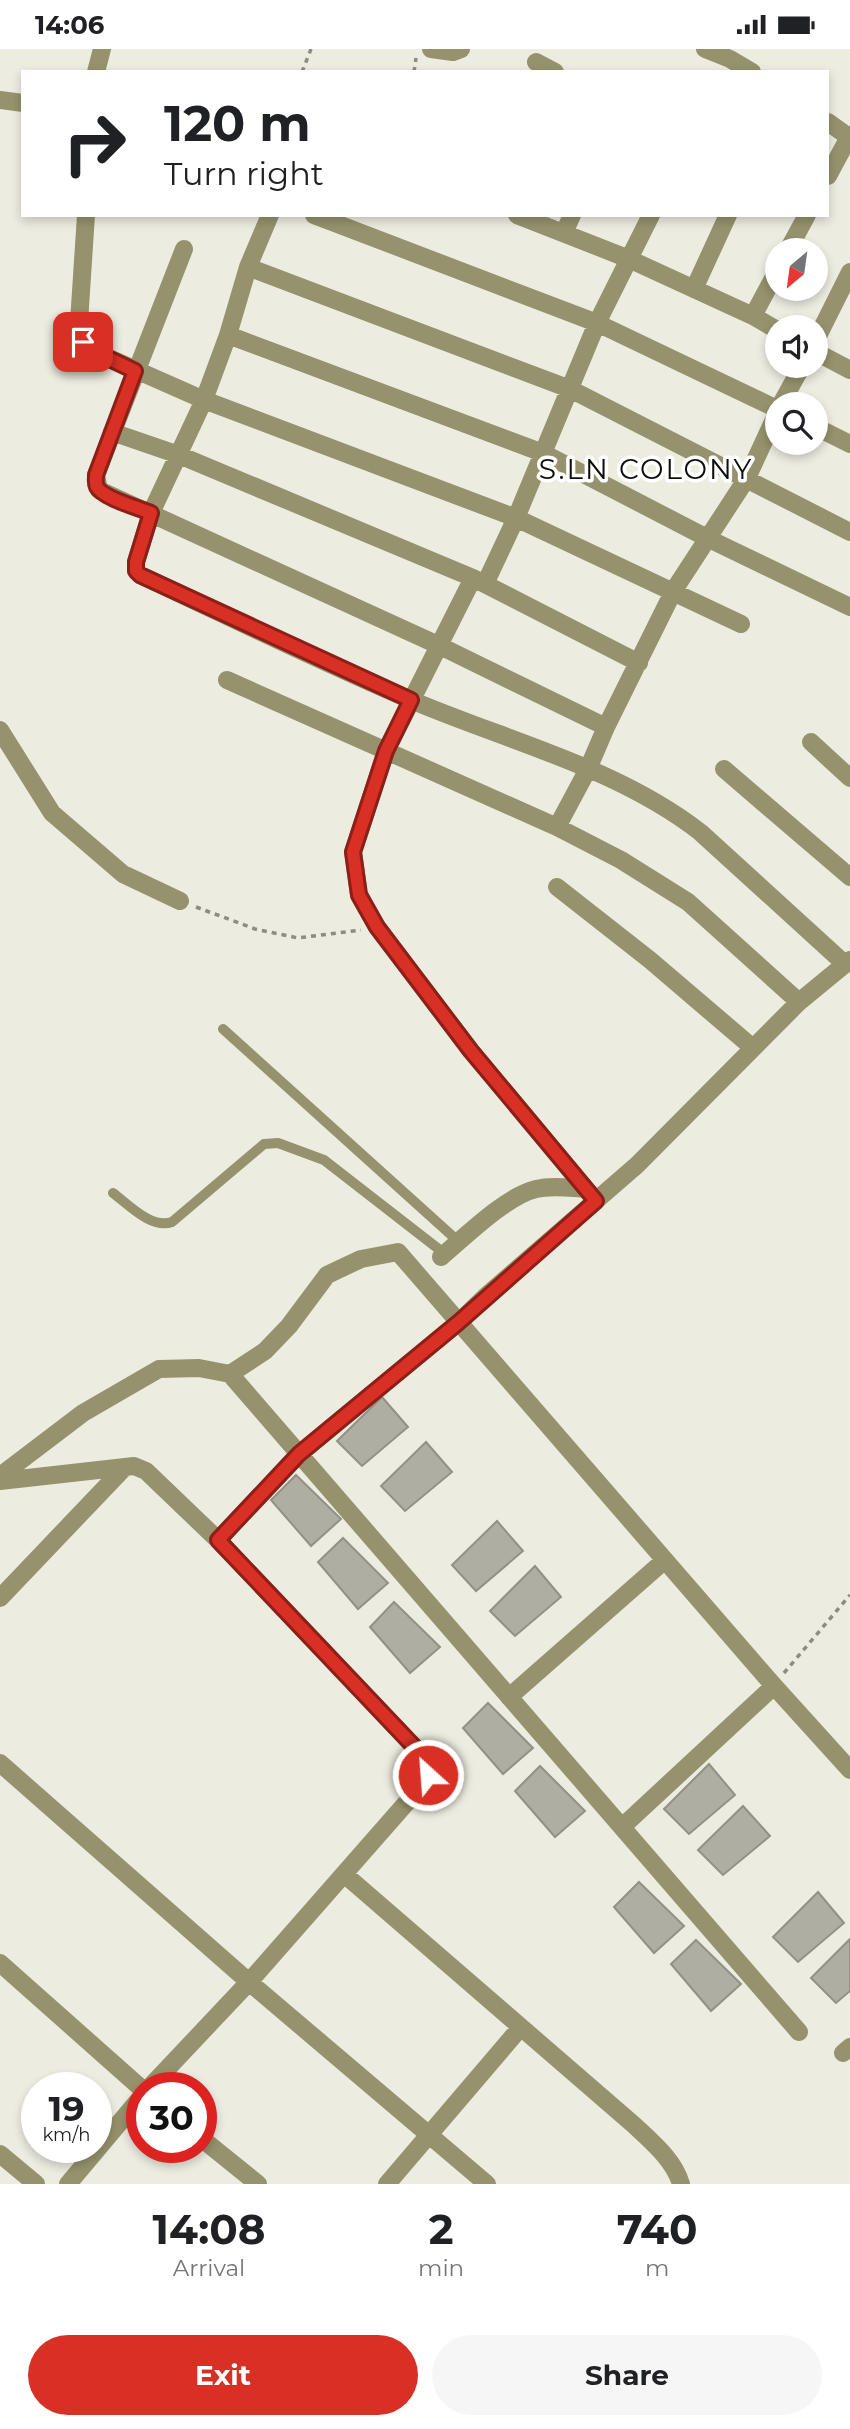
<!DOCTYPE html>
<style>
:root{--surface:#fff;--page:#f6f6f6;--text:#202124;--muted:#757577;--accent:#d93025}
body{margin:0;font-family:Montserrat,sans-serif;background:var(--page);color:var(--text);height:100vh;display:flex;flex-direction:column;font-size:26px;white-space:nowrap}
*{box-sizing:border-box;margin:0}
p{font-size:23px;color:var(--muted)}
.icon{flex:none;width:38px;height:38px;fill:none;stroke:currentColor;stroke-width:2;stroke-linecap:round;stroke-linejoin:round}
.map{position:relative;height:2135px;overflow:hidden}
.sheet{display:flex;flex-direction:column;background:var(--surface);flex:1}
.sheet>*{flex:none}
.banner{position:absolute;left:21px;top:21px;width:808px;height:147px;border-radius:0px;box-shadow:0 4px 10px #0003;background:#fff;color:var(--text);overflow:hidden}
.needle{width:46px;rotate:209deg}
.buttons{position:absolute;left:765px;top:189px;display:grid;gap:14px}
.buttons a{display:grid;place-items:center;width:63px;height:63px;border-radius:50%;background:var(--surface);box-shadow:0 4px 10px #0003;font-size:35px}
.speed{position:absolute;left:21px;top:2023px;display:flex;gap:14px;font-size:35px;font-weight:700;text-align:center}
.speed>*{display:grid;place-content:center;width:91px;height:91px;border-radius:50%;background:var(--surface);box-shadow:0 4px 10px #0003;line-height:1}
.speed small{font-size:18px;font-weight:400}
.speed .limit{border:10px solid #d22;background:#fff;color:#111}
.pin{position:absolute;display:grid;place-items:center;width:60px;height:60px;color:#fff;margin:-30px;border-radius:14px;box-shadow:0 4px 10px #0006}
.me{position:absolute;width:77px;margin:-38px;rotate:334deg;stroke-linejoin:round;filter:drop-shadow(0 0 5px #0008)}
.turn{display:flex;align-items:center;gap:24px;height:147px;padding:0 28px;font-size:32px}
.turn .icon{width:91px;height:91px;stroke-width:2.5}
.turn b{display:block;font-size:49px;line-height:60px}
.eta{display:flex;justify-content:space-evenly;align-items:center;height:119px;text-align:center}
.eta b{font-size:42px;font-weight:700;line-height:49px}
.action{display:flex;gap:14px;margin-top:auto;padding:14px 28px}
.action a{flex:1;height:80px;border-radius:42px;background:var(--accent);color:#fff;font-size:28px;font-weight:700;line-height:80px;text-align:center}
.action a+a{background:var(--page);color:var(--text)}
.status{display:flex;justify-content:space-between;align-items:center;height:49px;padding:0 35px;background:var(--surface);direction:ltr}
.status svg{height:19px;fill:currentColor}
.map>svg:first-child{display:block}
.building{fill:#afaea3;stroke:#929187;stroke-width:2}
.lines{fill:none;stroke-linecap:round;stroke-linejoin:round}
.path{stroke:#8c8b84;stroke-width:3.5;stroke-dasharray:5 5;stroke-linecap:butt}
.lane{stroke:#95926d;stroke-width:10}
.street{stroke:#95926d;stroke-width:18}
.route-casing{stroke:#8d1f18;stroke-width:18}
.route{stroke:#d93025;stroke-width:12}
.labels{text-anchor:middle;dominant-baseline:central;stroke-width:7;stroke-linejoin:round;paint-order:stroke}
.quarter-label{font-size:28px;letter-spacing:2px;fill:#0e0d0a;stroke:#fff}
</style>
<div class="status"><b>14:06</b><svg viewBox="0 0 49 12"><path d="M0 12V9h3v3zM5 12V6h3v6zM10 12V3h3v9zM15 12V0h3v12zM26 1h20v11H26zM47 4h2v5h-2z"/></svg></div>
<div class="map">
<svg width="850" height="2135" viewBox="0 0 850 2135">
<rect width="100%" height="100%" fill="#edece1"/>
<path class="building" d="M382,1348L408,1378L362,1417L337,1392Z
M426,1393L452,1423L405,1462L381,1437Z
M296,1426L341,1470L311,1497L271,1451Z
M497,1472L523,1502L476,1542L452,1516Z
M343,1489L388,1534L358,1560L318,1513Z
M535,1517L561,1548L515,1587L490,1562Z
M394,1553L440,1598L410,1624L370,1578Z
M488,1654L533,1699L503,1725L463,1679Z
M709,1715L735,1746L689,1785L664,1760Z
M540,1717L585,1762L555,1788L515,1742Z
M743,1757L770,1787L723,1826L698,1801Z
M639,1833L684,1877L654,1904L614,1858Z
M818,1843L844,1874L798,1913L773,1888Z
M850,1890V1942L836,1954L811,1929Z
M696,1891L741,1935L711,1962L671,1915Z"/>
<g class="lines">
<path class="path" d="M302,23L311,0
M414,23L416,9
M196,858L255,880L298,889L361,881
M784,1624L850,1546"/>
<path class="lane" d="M223,980L459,1193
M113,1144C129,1156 151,1180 172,1173L264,1095L278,1094L324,1111L445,1205"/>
<path class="street" d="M431,0L453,3L461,0
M705,0L730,10L752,23
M536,13L555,23
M96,23L102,0
M0,51L23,54
M828,73L850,89
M828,127L850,86
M86,166L79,273C80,287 82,293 93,302L204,351L516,469L741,575
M270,166L248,218L228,286L204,351L151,464L136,513V522L140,526C230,568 319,612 411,651C507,692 616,718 700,783L845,915
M314,166L597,274L777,360
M517,166L629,210L753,267L777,281
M564,184L572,166
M184,200L96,426L99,441L438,596L606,678
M788,201L807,166
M248,218L570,340L850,483
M694,240L728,166
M753,267L777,222
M228,286L543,404L709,490L850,558
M816,291L850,223
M816,303L850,321
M781,355L802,317
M816,378L850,395
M112,383L179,406L473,529L639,614
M473,529L386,702L353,803L359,846L377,878L471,1002L596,1152
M485,535L516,469L597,274L651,166
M227,631L557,778L621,811L688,853L799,953
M0,681L52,764L123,825L180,852
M811,693L850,729
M724,720L850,828
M557,778L588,720L606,678L674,541L747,429L777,364
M557,838L650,911L753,999
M441,1208C465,1188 506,1147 536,1140C552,1136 569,1139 586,1140
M230,1325L799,1983
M0,1427L83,1364L159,1320L199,1319L230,1325L265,1302L289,1277L327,1226L361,1210L398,1203L774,1637L850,1721
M0,1432L134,1417L146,1422L218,1491L423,1707C428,1718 428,1725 422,1736L249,1933L149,2039
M218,1491L299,1405L459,1273L486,1247L637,1116L799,953L850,911
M0,1549L124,1419
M509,1648L665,1511
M0,1714L249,1933L487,2135
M622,1778L774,1637
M344,1825L634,2076C652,2093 674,2111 681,2135
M0,1914L142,2040
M843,2004L850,1998
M201,2089L258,2135
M0,2105L36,2135
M68,2135L142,2047
M387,2135L521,1978"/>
</g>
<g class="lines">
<g class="route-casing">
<path id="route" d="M83,293L93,302L135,322L96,426C96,430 95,434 97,438C103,449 139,459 151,464L136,513V522L140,526L411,651L386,702L353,803L359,846L377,878L471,1002L596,1152L459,1273L299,1405L218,1491L423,1707L427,1716L428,1726"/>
</g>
<use href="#route" class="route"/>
</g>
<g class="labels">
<g class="quarter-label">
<text x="646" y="420">S.LN COLONY</text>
</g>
</g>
</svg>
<div class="buttons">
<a><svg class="needle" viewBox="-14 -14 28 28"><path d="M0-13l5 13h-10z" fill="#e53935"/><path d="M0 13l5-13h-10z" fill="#757577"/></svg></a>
<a><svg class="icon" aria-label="sound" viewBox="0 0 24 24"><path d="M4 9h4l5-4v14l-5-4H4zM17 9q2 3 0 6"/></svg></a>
<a><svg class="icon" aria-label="search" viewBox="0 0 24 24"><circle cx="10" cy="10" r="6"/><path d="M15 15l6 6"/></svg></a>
</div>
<div class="speed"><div>19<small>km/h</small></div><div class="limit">30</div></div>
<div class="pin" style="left:83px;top:293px;background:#d93025"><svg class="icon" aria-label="arrive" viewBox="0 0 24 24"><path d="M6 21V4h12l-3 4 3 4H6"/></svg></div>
<svg class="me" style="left:428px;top:1726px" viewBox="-20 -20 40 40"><circle r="17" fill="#d93025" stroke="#fff" stroke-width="3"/><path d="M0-11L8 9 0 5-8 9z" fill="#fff"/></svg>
<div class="banner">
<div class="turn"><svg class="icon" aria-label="right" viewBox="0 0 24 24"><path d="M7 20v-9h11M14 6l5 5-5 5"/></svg><div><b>120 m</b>Turn right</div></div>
</div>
</div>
<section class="sheet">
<div class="eta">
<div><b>14:08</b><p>Arrival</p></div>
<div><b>2</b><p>min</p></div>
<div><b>740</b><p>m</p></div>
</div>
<div class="action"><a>Exit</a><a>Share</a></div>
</section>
